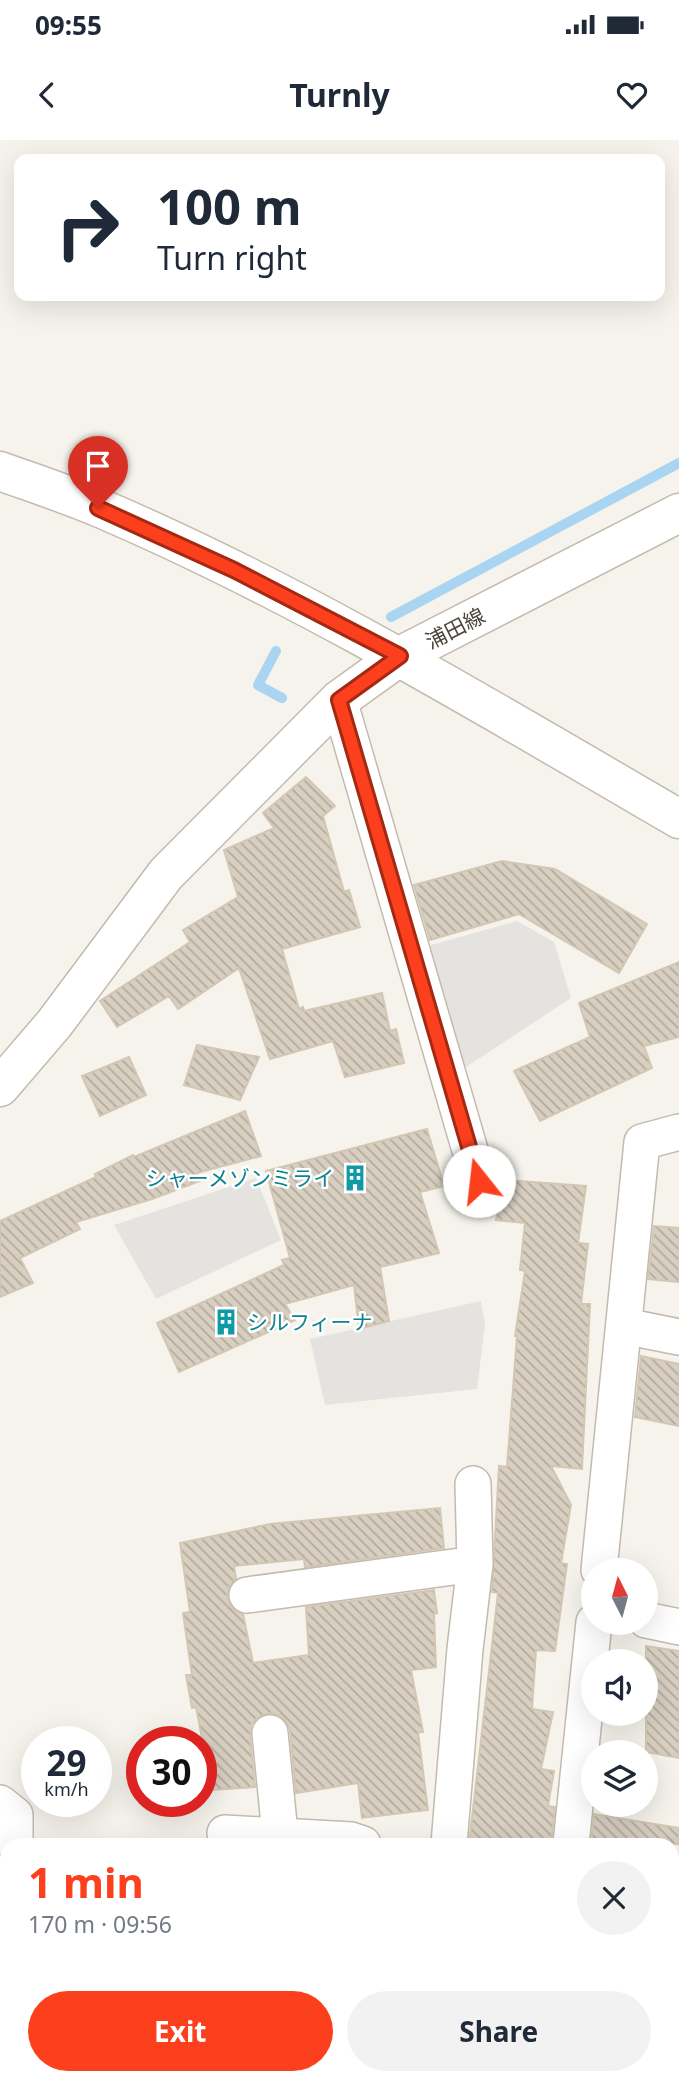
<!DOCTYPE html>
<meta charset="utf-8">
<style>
:root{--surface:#fff;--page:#f2f2f3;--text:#1f2937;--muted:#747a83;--accent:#fc3f1d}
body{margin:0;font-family:"Noto Sans","Noto Sans JP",sans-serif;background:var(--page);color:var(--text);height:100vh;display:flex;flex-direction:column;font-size:26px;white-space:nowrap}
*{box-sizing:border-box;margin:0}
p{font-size:23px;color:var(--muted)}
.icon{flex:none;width:38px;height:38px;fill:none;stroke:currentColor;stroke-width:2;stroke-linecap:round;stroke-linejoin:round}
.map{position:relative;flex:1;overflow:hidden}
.side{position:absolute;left:0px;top:1698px;width:679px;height:247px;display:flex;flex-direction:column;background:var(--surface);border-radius:21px 21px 0 0;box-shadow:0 7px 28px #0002}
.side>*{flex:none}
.guide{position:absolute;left:14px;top:14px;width:651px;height:147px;border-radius:14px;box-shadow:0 7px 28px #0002;background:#fff;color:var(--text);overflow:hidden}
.needle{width:46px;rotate:354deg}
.controls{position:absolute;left:581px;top:1418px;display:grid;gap:14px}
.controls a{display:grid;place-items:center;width:77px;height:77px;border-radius:50%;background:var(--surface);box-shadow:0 7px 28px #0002;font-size:35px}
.speed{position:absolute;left:21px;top:1586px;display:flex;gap:14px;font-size:35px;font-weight:700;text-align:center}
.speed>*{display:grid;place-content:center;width:91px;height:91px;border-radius:50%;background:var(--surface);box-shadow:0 7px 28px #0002;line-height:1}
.speed small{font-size:18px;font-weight:400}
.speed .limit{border:10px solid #d22;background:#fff;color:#111}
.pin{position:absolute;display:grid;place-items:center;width:60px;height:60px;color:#fff;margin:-72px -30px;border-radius:50% 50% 50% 0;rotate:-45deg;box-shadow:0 0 7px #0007}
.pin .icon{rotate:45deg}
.me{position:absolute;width:77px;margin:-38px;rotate:344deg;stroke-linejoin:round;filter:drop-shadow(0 0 5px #0008)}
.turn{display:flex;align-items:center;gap:24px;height:147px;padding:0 28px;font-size:32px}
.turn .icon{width:91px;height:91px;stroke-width:2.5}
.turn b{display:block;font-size:49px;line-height:60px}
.round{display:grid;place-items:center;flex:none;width:74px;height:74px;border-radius:37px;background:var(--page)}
.headline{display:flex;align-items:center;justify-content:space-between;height:119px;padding:0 28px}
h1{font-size:42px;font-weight:700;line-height:52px;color:var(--accent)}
.button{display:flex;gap:14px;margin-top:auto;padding:14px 28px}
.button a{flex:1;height:80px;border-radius:42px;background:var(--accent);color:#fff;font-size:28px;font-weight:700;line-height:80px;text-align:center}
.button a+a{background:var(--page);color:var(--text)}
.status{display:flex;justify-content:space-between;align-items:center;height:49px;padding:0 35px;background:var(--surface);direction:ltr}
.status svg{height:19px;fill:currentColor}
header{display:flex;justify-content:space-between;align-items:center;height:91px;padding:0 28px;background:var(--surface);font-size:32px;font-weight:700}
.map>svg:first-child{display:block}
.parking{fill:#e5e3e0}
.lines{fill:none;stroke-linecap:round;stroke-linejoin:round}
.stream{stroke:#a9d4f2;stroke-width:10}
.building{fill:url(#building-back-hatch);stroke:#d3c7b4;stroke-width:2}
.minor-casing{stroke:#c2bbae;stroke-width:38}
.tertiary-casing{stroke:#c2bbae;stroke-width:41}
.trunk-casing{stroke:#e0a43c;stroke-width:41}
.minor{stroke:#fff;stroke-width:35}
.tertiary{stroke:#fff;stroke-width:38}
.trunk{stroke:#ffd985;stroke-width:38}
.route-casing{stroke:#a42913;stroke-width:18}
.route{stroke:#fc3f1d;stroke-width:12}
.labels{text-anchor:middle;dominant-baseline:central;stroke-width:5;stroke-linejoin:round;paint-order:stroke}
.street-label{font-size:21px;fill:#4b4439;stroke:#fff}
.culture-label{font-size:21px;fill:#0d838f;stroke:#fff;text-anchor:end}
</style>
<div class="status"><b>09:55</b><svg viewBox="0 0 49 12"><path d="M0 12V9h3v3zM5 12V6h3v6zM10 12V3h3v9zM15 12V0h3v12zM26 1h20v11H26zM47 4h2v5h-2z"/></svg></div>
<header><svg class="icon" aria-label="back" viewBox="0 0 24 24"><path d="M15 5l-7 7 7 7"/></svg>Turnly<svg class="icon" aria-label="heart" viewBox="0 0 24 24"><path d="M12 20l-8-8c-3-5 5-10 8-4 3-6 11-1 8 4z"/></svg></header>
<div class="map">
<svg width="679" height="1943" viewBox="0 0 679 1943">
<defs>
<pattern id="building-back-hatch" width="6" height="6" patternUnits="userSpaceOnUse" patternTransform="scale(1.75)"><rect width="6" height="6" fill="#d8cfc1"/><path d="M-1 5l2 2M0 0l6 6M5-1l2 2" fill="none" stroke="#b1aa9e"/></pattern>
</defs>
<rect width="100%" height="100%" fill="#f6f3ec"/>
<path class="parking" d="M517,781L554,802L571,858L460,931L424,807Z
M256,1038L281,1100L156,1159L114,1085Z
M481,1161L485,1184L477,1249L325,1265L310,1199Z"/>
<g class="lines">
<path class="stream" d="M391,477L679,323
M276,511L258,545L282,558"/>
</g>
<path class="building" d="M306,637L335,666L323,676L344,752L349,750L360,787L282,809L299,869L303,867L304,871L382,853L390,891L396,889L404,923L345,937L333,901L270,919L239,828L178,869L169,856L117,887L100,861L190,802L183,790L238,757L224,710L274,688L263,673Z
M502,721L555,729L647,784L619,833L519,774L430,800L414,745Z
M679,822V897L644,906L652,928L540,981L514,931L590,897L579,863Z
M197,905L259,917L240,960L184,945Z
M129,917L146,955L100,976L82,936Z
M245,971L261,1016L197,1033L200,1041L152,1059L76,1082L80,1089L20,1118L33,1143L0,1157V1081L96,1037L95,1034L133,1015L134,1017Z
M427,989L444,1046L420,1052L439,1113L380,1127L389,1181L359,1189L354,1145L285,1164L295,1180L179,1232L157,1183L284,1125L282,1120L290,1118L266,1031Z
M504,1040L586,1046L578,1103L588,1104L581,1164H590L582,1329L551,1326L571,1365L561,1423L567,1424L555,1511L536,1510L532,1569L553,1572L541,1629L554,1631L548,1666L555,1667L551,1704H469L498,1453L492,1452L499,1326L507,1327L517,1196H515L525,1131L520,1130L525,1083L496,1080Z
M654,1086L679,1088V1142L648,1139Z
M641,1216L679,1224V1286L635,1277Z
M440,1368L444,1408L305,1427L304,1419L234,1426L236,1438L229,1447L227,1457L232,1468L243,1474L253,1523L309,1515L306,1467L434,1450L437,1473L434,1474L436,1527L411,1530L423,1592H418L428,1670L362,1678L358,1643L296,1653L290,1590L286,1581L279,1575L269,1573L258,1577L251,1585L250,1595L255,1647L212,1650L196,1567L192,1568L186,1535H192L183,1473L190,1472L180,1403L270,1384Z
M646,1506L679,1511V1618L646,1612Z
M594,1674L679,1688V1704H591Z"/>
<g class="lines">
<g class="minor-casing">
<path id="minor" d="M339,560L479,1041
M624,1186L679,1197
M599,1430L642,1002L679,992
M247,1455L475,1424
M646,1480L679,1487
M270,1593L280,1694
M0,1663L15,1675V1704
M225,1693L351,1700L363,1704
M449,1704L465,1509L475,1424L473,1344
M571,1704L594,1482
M672,1906L679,1912
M0,1919L7,1920
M440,1943L441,1937"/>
</g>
<g class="tertiary-casing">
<path id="tertiary" d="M0,331C33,343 67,354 100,368C301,454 490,569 679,679
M0,947L54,884L166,734L339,560L400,516L679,373"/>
</g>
<g class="trunk-casing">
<path id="trunk" d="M0,1756L7,1762
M0,1843L7,1848
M125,1937L132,1943
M222,1937L228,1943"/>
</g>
<use href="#minor" class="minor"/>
<use href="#tertiary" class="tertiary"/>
<use href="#trunk" class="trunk"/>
</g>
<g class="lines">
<g class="route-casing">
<path id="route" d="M98,368L234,430L400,516L339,560L479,1041"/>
</g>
<use href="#route" class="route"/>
</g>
<defs>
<g id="building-bare" transform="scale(2.1)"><path d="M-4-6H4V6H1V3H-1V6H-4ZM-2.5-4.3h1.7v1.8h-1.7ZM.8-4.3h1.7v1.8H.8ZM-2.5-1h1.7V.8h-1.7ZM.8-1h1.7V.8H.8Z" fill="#0f9aa8" stroke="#fff" stroke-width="2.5" paint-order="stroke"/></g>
</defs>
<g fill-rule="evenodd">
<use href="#building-bare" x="355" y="1038"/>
<use href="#building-bare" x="226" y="1182"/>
</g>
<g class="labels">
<g class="street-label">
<text transform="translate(455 488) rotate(-27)">浦田線</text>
</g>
<g class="culture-label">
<text x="334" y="1038">シャーメゾンミライ</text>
<text x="247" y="1182" text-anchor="start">シルフィーナ</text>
</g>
</g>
</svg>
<div class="controls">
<a><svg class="needle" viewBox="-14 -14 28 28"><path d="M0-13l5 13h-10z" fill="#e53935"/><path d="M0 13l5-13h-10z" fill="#747a83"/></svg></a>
<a><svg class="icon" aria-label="sound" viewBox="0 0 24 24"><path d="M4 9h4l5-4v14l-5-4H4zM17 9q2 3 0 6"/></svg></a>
<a><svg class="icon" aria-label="layers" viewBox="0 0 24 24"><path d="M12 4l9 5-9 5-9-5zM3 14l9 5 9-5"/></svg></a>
</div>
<div class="speed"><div>29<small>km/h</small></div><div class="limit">30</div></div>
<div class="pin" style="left:98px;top:368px;background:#d93025"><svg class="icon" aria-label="arrive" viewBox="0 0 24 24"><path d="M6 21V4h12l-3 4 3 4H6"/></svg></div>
<svg class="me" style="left:479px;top:1041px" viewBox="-20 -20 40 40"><circle r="19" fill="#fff"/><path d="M0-13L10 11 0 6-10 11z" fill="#fc3f1d"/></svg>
<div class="guide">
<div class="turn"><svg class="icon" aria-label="right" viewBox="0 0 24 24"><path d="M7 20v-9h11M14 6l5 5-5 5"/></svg><div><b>100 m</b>Turn right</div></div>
</div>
<section class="side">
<div class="headline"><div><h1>1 min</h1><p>170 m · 09:56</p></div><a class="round"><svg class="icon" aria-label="close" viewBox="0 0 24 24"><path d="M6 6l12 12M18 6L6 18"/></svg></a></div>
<div class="button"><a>Exit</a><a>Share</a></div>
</section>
</div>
